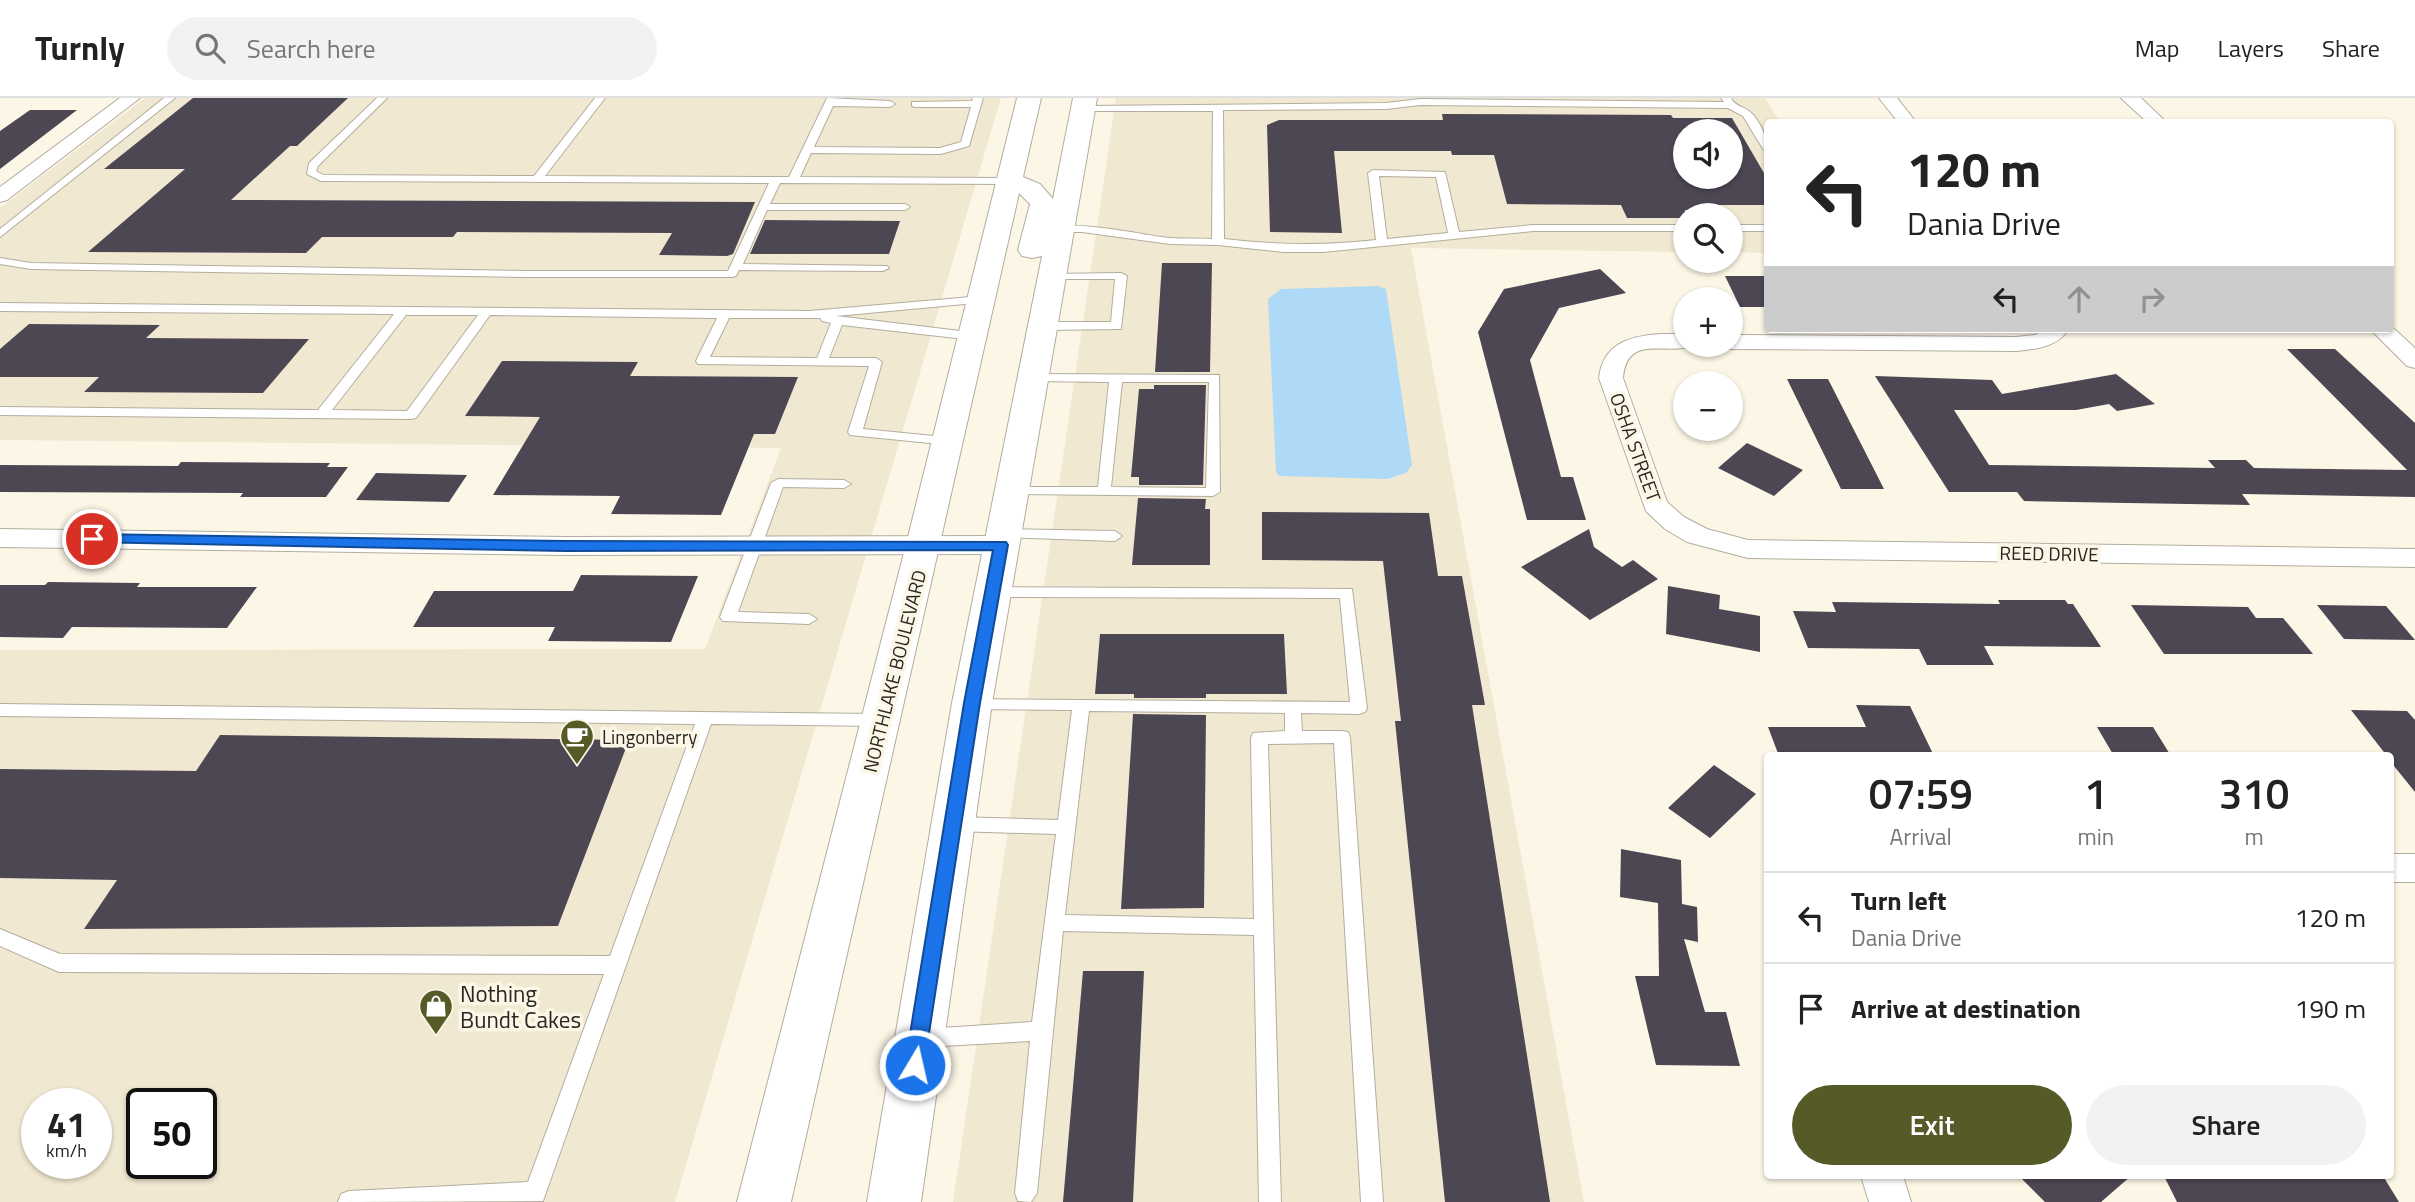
<!DOCTYPE html>
<meta charset="utf-8">
<style>
:root{--surface:#fff;--page:#f2f2f2;--text:#222;--muted:#767676;--line:#e0e0e0;--accent:#555a27}
body{margin:0;font-family:"Titillium Web",sans-serif;background:var(--page);color:var(--text);height:100vh;display:flex;flex-direction:column;font-size:26px;white-space:nowrap}
*{box-sizing:border-box;margin:0}
p{font-size:23px;color:var(--muted)}
.icon{flex:none;width:38px;height:38px;fill:none;stroke:currentColor;stroke-width:2;stroke-linecap:round;stroke-linejoin:round}
.map{position:relative;flex:1;overflow:hidden}
.side{position:absolute;left:1764px;top:654px;width:630px;height:427px;display:flex;flex-direction:column;background:var(--surface);border-radius:7px;box-shadow:0 2px 5px #0004}
.side>*{flex:none}
.top-card{position:absolute;left:1764px;top:21px;width:630px;height:214px;border-radius:7px;box-shadow:0 2px 5px #0004;background:#fff;color:var(--text);overflow:hidden}
.fabs{position:absolute;left:1673px;top:21px;display:grid;gap:14px}
.fabs a{display:grid;place-items:center;width:70px;height:70px;border-radius:50%;background:var(--surface);box-shadow:0 2px 5px #0004;font-size:35px}
.speed{position:absolute;left:21px;top:990px;display:flex;gap:14px;font-size:35px;font-weight:700;text-align:center}
.speed>*{display:grid;place-content:center;width:91px;height:91px;border-radius:50%;background:var(--surface);box-shadow:0 2px 5px #0004;line-height:1}
.speed small{font-size:18px;font-weight:400}
.speed .limit{border:4px solid #111;border-radius:10px;background:#fff;color:#111}
.pin{position:absolute;display:grid;place-items:center;width:60px;height:60px;color:#fff;margin:-30px;border:4px solid #fff;border-radius:50%;box-shadow:0 2px 7px #0007}
.me{position:absolute;width:77px;margin:-38px;rotate:9deg;stroke-linejoin:round;filter:drop-shadow(0 0 5px #0008)}
.turn{display:flex;align-items:center;gap:24px;height:147px;padding:0 28px;font-size:32px}
.turn .icon{width:91px;height:91px;stroke-width:2.5}
.turn b{display:block;font-size:49px;line-height:60px}
.lanes{display:flex;align-items:center;height:66px;padding:0 28px;background:#0003;justify-content:center;gap:35px;direction:ltr}
.lanes .off{opacity:.35}
.eta{display:flex;justify-content:space-evenly;align-items:center;height:119px;text-align:center}
.eta b{font-size:42px;font-weight:600;line-height:49px}
.action{display:flex;gap:14px;margin-top:auto;padding:14px 28px}
.action a{flex:1;height:80px;border-radius:42px;background:var(--accent);color:#fff;font-size:28px;font-weight:600;line-height:80px;text-align:center}
.action a+a{background:var(--page);color:var(--text)}
ul{padding:0;list-style:none}
li{display:flex;align-items:center;gap:21px;height:91px;padding:0 28px;border-top:2px solid var(--line)}
li div{flex:1}
li b{display:block;font-size:26px}
li em{font-style:normal}
header{display:flex;align-items:center;gap:42px;box-sizing:border-box;height:98px;padding:0 35px;background:var(--surface);border-bottom:2px solid var(--line)}
header strong{font-size:33px}
nav{display:flex;gap:38px;margin-inline-start:auto;font-size:24px}
.search{width:490px;height:63px;background:var(--page);display:flex;align-items:center;gap:18px;box-sizing:border-box;padding:0 24px;border-radius:38px;color:var(--muted);font-size:26px}
.map>svg:first-child{display:block}
.built{fill:#f1e8d1;fill-rule:evenodd}
.water{fill:#aedaf7}
.building{fill:#4d4754;fill-rule:evenodd}
.lines{fill:none;stroke-linecap:round;stroke-linejoin:round}
.lane-casing{stroke:#b2ad9e;stroke-width:2}
.street-casing{stroke:#b2ad9e;stroke-width:2}
.secondary-casing{stroke:#b2ad9e;stroke-width:2}
.lane{fill:#fff;fill-rule:evenodd}
.street{fill:#fff;fill-rule:evenodd}
.secondary{fill:#fff;fill-rule:evenodd}
.route{fill:#1a73e8;stroke:#114b97;stroke-width:2}
.labels{text-anchor:middle;dominant-baseline:central;stroke-width:7;stroke-linejoin:round;paint-order:stroke}
.street-label{font-size:19px;fill:#2a2721;stroke:#fcf6e6}
.poi-label{font-size:19px;fill:#2a2721;stroke:#fcf6e6;text-anchor:start}
.near-poi-label{font-size:23px;fill:#2a2721;stroke:#fcf6e6;text-anchor:start}
</style>
<header>
<strong>Turnly</strong>
<div class="search"><svg class="icon" aria-label="search" viewBox="0 0 24 24"><circle cx="10" cy="10" r="6"/><path d="M15 15l6 6"/></svg>Search here</div>
<nav><a>Map</a><a>Layers</a><a>Share</a></nav>
</header>
<div class="map">
<svg width="2415" height="1104" viewBox="0 0 2415 1104">
<rect width="100%" height="100%" fill="#fcf6e6"/>
<path class="built" d="M145,0H1001L675,1104H0V552L705,551L781,350L0,342V110ZM37,1006H96V1066H37ZM142,1006H201V1066H142Z
M1116,0H1765L1780,24H1768L1767,155L1731,154V117H1685V154L1411,150L1584,1104H953ZM1685,33H1731V79H1685Z"/>
<path class="water" d="M1378,188L1386,191L1412,367L1406,375L1387,381L1279,378L1276,374L1268,201L1281,191Z"/>
<path class="building" d="M193,0H348L297,48H290L231,102L755,104L733,156L727,158L659,157L672,135L457,134L453,139H322L306,155L88,154L185,71H104Z
M30,12H77L0,71V33Z
M1442,16L1671,17L1673,20H1732L1768,82V107H1701L1704,112H1685V120H1627L1621,107L1507,106L1494,57H1452L1451,53H1334L1342,135L1270,134L1267,27L1279,22H1443ZM1685,33H1731V79H1685Z
M765,122L900,123L889,156H750Z
M1162,165H1212L1210,274H1155Z
M1600,171L1626,195L1559,210L1530,262L1561,379H1573L1586,422H1527L1478,234L1504,191Z
M1725,178H1768V209H1740Z
M29,226L160,227L146,240L309,241L263,295L84,294L99,279H0V251Z
M2287,251H2335L2415,325V399L2242,396L2250,407L2127,405L2024,403L2017,394H1949L1875,278L1992,282L2002,296L2116,276L2155,306L2117,313L2109,306L2076,312H1954L1989,367L2215,370L2208,362H2246L2254,370L2407,372Z
M502,263L638,264L630,278L798,279L775,336H754L721,417L611,416L620,398L493,397L540,319L465,318Z
M1787,281H1828L1884,391H1841Z
M1154,287H1206L1203,387H1139V379H1131L1139,291H1154Z
M1747,345L1803,372L1774,398L1718,370Z
M181,364L330,365L327,369H348L326,399H240L243,395L0,394V367L178,368Z
M376,375L467,377L449,404L356,402Z
M1138,400L1206,401L1205,411H1210V467H1132Z
M1262,414L1429,415L1438,478H1462L1485,607H1472L1550,1104H1445L1395,623H1401L1383,463L1262,462Z
M1589,431L1594,449L1622,469L1633,462L1658,481L1590,522L1521,469Z
M581,477L698,478L671,544L548,543L555,529H413L434,493H573Z
M48,484L140,485L137,489H257L227,530L72,529L63,540L0,539V487H45Z
M1668,488L1720,497L1719,511L1760,518V554L1666,536Z
M1998,502H2065L2068,506H2073L2101,549L1984,548L1994,567H1927L1919,551L1808,550L1793,513L1836,514L1832,504L2000,506Z
M2131,507L2248,509L2256,520H2283L2313,556H2164Z
M2317,507L2386,508L2415,542L2344,541Z
M1100,536H1284L1287,596H1206V600H1134V596H1095Z
M1856,607L1910,608L1934,658H1779L1768,629H1866Z
M2351,612L2407,613L2415,622V694L2390,663V658H2387Z
M1133,616L1206,617L1204,810L1121,811Z
M2097,629H2153L2171,658H2114Z
M220,637L629,642L558,828L84,831L117,782L0,780V671L196,673Z
M1714,667L1756,696L1710,740L1668,710Z
M1621,751L1681,762L1682,806L1697,809L1698,844L1684,841L1705,914H1726L1740,968L1656,967L1635,878H1659L1658,805L1620,799Z
M1083,873H1144L1133,1104H1063Z
M2019,1078H2131L2101,1104H2045Z
M2164,1078H2383L2399,1104H2177Z"/>
<g class="lines">
<g class="lane-casing">
<path id="lane" d="M164,0H175L0,139V131Z
M377,0H387L318,68L316,73L323,77L534,78L595,0H605L545,78L789,79L827,0L890,3L895,6L890,9L833,8L814,49L940,50L961,44L971,9H915L912,8V4L972,3L973,0H983L969,48L941,56L811,55L800,79L1010,80L1015,83L1010,86L780,85L770,106H905L910,109L905,112H767L743,166L887,168L889,170L883,173L739,172L736,178L732,179H526L31,171L0,166V160L31,165L526,173H728L769,85L321,83L307,76L309,65Z
M1721,0H1731C1735,8 1742,8 1749,13C1760,22 1768,41 1768,54L1763,51L1743,18L1728,10L1420,7L1386,11L1223,12L1224,141C1278,147 1321,148 1376,142L1368,75L1373,72L1445,74L1459,134L1533,127H1685V133H1533L1323,154H1283L1218,147L1170,146L1082,134H1062L1057,131C1071,121 1147,138 1169,140C1183,141 1198,140 1212,141L1213,13H1080V9L1083,8L1386,5L1420,1L1724,4ZM1379,78L1436,79L1448,135L1387,141Z
M1731,127H1768V133H1731Z
M1121,175L1127,178L1121,231L1044,232L1038,228L1044,224H1111L1115,181H1053L1049,180V176Z
M982,198L986,200V204L836,218L977,235V241L973,242L842,227L829,260H876L882,264L863,331L954,340L956,343L949,347L850,337L848,334L869,268L698,266L696,263L717,220L490,217L416,320L411,321L0,317V309L318,312L394,216L0,213V205L810,213ZM406,217H478L407,313L332,312ZM729,220H820L822,223L831,225L817,260L710,259Z
M1034,276L1219,277L1220,394L1213,398L1007,396L1005,393L1007,390L1012,389H1098L1109,284L1030,283L1028,280ZM1122,284H1209L1206,390L1111,389Z
M778,381L844,382L851,386L844,390L783,389L738,514L809,516L817,521L809,526L723,523L720,519L771,385Z
M1004,431L1115,433L1122,438L1115,443L999,439L997,436Z
M993,489L1352,491L1367,610L1365,614L1359,616L1301,615L1302,633H1342L1348,634L1350,639L1383,1104H1361L1334,645L1268,646L1281,1104H1259L1254,837L1063,833L1037,1095L1031,1104L1018,1103L1015,1095L1030,943L925,949L918,947L915,940L918,933L925,931L1032,924L1056,736L954,733L948,731L945,726L948,721L954,719L1058,722L1072,612L972,611L966,609L964,605L966,601L1350,604L1340,500L993,499L985,494ZM1089,613L1285,615V633L1253,635L1251,640L1254,821L1065,817Z
M0,606L879,616L885,618L887,622L885,626L879,628L711,626L543,1103L338,1104L341,1096L349,1093L528,1084L604,876L59,874L0,848V831L60,856L610,858L695,626L0,618Z"/>
</g>
<g class="street-casing">
<path id="street" d="M120,0H140L7,102L0,104V89Z
M1879,0H1897L1916,24H1898Z
M2121,0H2141L2166,24H2147Z
M2390,227L2415,250V270L2407,268L2370,231H2390Z
M2045,231H2069C2057,249 2037,251 2016,253L1731,251L1721,247H1731V237L2016,239L2035,237Z
M1661,236H1685V247H1694C1667,259 1627,234 1623,280L1667,404L1684,419L1707,431L1748,442L2415,451V469L1748,460L1687,444L1665,431L1646,413L1599,280C1603,245 1630,238 1661,236Z
M0,431L566,439L1001,438L1011,441L1015,447L1011,453L1001,456L566,457L0,449Z
M2390,756H2415V784H2390Z
M1861,1078H1903L1911,1104H1869Z"/>
</g>
<g class="secondary-casing">
<path id="secondary" d="M1017,0H1041L1023,79L1040,86L1053,101L1073,0H1097L992,605L921,1104H867L952,605L1042,158L1032,160L1022,158L1018,152L1030,106L1019,95L791,1104H737L906,447Z"/>
</g>
<use href="#lane" class="lane"/>
<use href="#street" class="street"/>
<use href="#secondary" class="secondary"/>
</g>
<path class="route" d="M92,436L566,443L1006,444L1008,447L980,605L923,974L915,977L908,974L905,967L964,605L993,452L566,453L87,444L85,441Z"/>
<defs>
<g id="cafe-pin" transform="scale(1.75)"><path d="M0 17L-7.5 6A9.5 9.5 0 1 1 7.5 6Z" fill="#555a27" stroke="#fcf6e6"/><path d="M-5.5-4.5H6V0H3Q3 3.5 0 3.5H-2.5Q-5.5 3.5-5.5 0ZM3-3.2v2h1.7v-2ZM-6 4.5H4V6H-6Z" fill="#fff"/></g>
<g id="shop-pin" transform="scale(1.75)"><path d="M0 17L-7.5 6A9.5 9.5 0 1 1 7.5 6Z" fill="#555a27" stroke="#fcf6e6"/><path d="M-5-2.5h2.3a2.7 3.5 0 0 1 5.4 0H5L5.5 6h-11ZM-1.5-2.5h3a1.5 2.3 0 0 0-3 0Z" fill="#fff"/></g>
</defs>
<g fill-rule="evenodd">
<use href="#cafe-pin" x="577" y="638"/>
<use href="#shop-pin" x="436" y="908"/>
</g>
<g class="labels">
<g class="street-label">
<text transform="translate(1636 349) rotate(70)">OSHA STREET</text>
<text transform="translate(2049 455) rotate(1)">REED DRIVE</text>
<text transform="translate(894 573) rotate(-76)">NORTHLAKE BOULEVARD</text>
</g>
<g class="poi-label">
<text x="602" y="638">Lingonberry</text>
</g>
<g class="near-poi-label">
<text x="460" y="895">Nothing<tspan x="460" dy="26">Bundt Cakes</tspan></text>
</g>
</g>
</svg>
<div class="fabs">
<a><svg class="icon" aria-label="sound" viewBox="0 0 24 24"><path d="M4 9h4l5-4v14l-5-4H4zM17 9q2 3 0 6"/></svg></a>
<a><svg class="icon" aria-label="search" viewBox="0 0 24 24"><circle cx="10" cy="10" r="6"/><path d="M15 15l6 6"/></svg></a>
<a>+</a>
<a>−</a>
</div>
<div class="speed"><div>41<small>km/h</small></div><div class="limit">50</div></div>
<div class="pin" style="left:92px;top:441px;background:#d93025"><svg class="icon" aria-label="arrive" viewBox="0 0 24 24"><path d="M6 21V4h12l-3 4 3 4H6"/></svg></div>
<svg class="me" style="left:915px;top:967px" viewBox="-20 -20 40 40"><circle r="17" fill="#1a73e8" stroke="#fff" stroke-width="3"/><path d="M0-11L8 9 0 5-8 9z" fill="#fff"/></svg>
<div class="top-card">
<div class="turn"><svg class="icon" aria-label="left" viewBox="0 0 24 24"><path d="M17 20v-9H6M10 6l-5 5 5 5"/></svg><div><b>120 m</b>Dania Drive</div></div>
<div class="lanes"><svg class="icon" aria-label="left" viewBox="0 0 24 24"><path d="M17 20v-9H6M10 6l-5 5 5 5"/></svg><svg class="icon off" aria-label="ahead" viewBox="0 0 24 24"><path d="M12 20V5M6 11l6-6 6 6"/></svg><svg class="icon off" aria-label="right" viewBox="0 0 24 24"><path d="M7 20v-9h11M14 6l5 5-5 5"/></svg></div>
</div>
<section class="side">
<div class="eta">
<div><b>07:59</b><p>Arrival</p></div>
<div><b>1</b><p>min</p></div>
<div><b>310</b><p>m</p></div>
</div>
<ul>
<li><svg class="icon" aria-label="left" viewBox="0 0 24 24"><path d="M17 20v-9H6M10 6l-5 5 5 5"/></svg><div><b>Turn left</b><p>Dania Drive</p></div><em>120 m</em></li>
<li><svg class="icon" aria-label="arrive" viewBox="0 0 24 24"><path d="M6 21V4h12l-3 4 3 4H6"/></svg><div><b>Arrive at destination</b></div><em>190 m</em></li>
</ul>
<div class="action"><a>Exit</a><a>Share</a></div>
</section>
</div>
